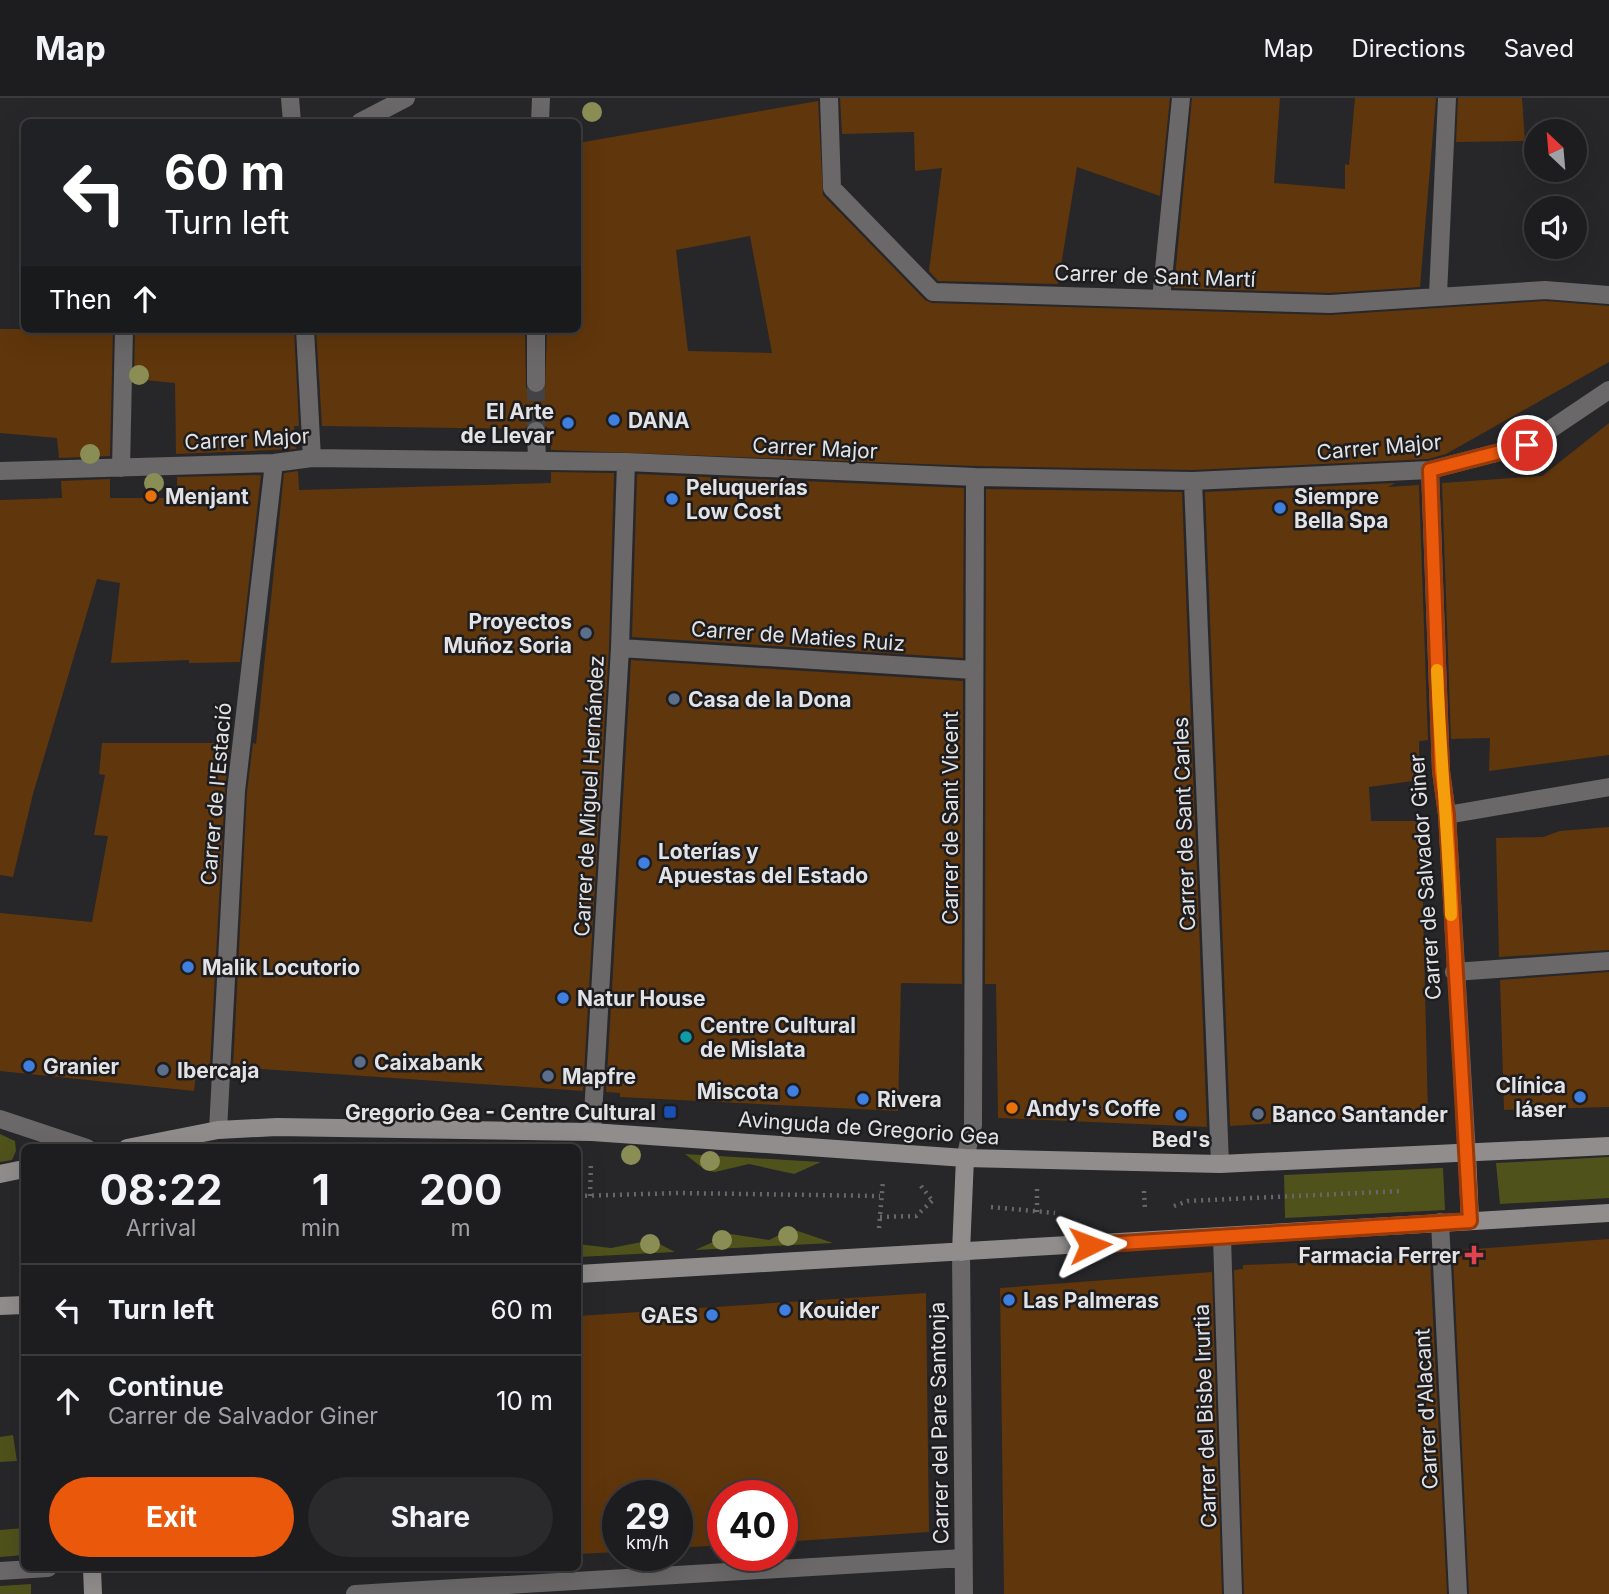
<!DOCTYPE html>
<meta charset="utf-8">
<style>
:root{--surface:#1d1c1f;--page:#2a292c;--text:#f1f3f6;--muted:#a0a1a4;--line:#3b3a3d;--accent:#ea580c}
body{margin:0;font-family:Inter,sans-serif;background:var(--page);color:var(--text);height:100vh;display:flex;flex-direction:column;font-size:26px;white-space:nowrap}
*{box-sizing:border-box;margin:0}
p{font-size:23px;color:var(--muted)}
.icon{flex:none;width:38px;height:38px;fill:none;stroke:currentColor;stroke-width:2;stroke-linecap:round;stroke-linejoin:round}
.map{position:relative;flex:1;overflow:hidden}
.panel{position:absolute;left:21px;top:1046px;width:560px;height:427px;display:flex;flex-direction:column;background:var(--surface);border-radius:10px;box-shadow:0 7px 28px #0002,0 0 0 2px var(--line)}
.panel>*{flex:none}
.hud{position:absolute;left:21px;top:21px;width:560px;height:214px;border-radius:10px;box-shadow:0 7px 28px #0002,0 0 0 2px var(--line);background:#202124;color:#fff;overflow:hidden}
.needle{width:46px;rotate:334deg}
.tools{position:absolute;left:1524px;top:21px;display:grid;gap:14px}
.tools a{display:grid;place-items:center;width:63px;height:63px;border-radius:50%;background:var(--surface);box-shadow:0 7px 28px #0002,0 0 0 2px var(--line);font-size:35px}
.speed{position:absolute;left:602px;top:1382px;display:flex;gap:14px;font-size:35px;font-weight:700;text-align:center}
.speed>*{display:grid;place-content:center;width:91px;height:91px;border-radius:50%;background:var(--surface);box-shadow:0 7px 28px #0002,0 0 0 2px var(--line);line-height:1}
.speed small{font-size:18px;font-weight:400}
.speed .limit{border:10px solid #d22;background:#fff;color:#111}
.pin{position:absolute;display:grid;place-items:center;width:60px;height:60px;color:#fff;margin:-30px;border:4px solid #fff;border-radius:50%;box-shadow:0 2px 7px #0007}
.me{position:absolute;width:77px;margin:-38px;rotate:87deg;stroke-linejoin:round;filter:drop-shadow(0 0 5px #0008)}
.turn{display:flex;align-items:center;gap:24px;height:147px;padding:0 28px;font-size:32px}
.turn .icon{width:91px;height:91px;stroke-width:2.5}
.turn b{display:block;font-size:49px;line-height:60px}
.then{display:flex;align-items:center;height:66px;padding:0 28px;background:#0003;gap:14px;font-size:26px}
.eta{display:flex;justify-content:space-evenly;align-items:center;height:119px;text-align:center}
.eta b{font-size:42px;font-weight:700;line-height:49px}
.action{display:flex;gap:14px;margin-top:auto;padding:14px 28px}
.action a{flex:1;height:80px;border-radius:42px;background:var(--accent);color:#fff;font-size:28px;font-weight:700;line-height:80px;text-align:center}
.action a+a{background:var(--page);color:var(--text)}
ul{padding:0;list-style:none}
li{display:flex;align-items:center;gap:21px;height:91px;padding:0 28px;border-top:2px solid var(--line)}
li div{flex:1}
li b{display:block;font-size:26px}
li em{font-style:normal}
header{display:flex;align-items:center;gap:42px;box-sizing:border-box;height:98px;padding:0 35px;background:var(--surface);border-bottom:2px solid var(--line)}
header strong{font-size:33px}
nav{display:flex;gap:38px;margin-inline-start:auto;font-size:24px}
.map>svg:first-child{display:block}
.green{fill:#4f521b}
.building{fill:#60360c;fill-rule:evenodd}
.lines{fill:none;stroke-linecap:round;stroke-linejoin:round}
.street-tunnel{stroke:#434245;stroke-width:18;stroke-dasharray:18 9;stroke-linecap:butt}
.path{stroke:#68676a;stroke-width:4.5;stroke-dasharray:2 5;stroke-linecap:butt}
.lane{stroke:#6a6868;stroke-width:18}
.street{stroke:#6a6868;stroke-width:18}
.secondary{stroke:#918d8d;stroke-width:18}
.tree{fill:#8b8e54}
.route-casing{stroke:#983908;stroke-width:18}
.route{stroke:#ea580c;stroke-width:12}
.slow{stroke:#f59e0b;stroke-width:12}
.shop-dot{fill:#3f7fe0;stroke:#1d1c1f;stroke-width:2.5}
.food-dot{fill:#e8710a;stroke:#1d1c1f;stroke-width:2.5}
.service-dot{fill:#5c6f8a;stroke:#1d1c1f;stroke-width:2.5}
.culture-dot{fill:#0f9aa8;stroke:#1d1c1f;stroke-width:2.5}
.transit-dot{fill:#1a4fb4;stroke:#1d1c1f;stroke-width:2.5}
.health-dot{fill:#e0444e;stroke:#1d1c1f;stroke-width:2.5}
.labels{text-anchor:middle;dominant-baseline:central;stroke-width:5;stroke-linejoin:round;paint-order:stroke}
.street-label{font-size:21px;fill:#e3e2e4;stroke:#1d1c1f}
.poi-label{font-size:21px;font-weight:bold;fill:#e3e2e4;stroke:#1d1c1f;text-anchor:start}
</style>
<header>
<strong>Map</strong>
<nav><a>Map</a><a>Directions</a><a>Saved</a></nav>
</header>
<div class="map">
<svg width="1609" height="1496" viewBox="0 0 1609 1496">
<rect width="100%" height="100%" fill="#272629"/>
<path class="green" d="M0,1036L15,1043L16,1053L12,1062L0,1064Z
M442,1044L507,1047L500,1050H377L369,1046Z
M685,1056L821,1064L794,1076L749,1066L715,1074L705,1072Z
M1609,1059V1100L1500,1106L1496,1065Z
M1443,1070L1445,1112L1285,1120L1284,1077Z
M792,1131L833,1145L695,1152L731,1136L769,1142Z
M652,1142L675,1154L578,1159V1146L611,1150Z
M13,1337L17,1363L0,1364V1339Z
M24,1430V1457L0,1459V1432Z
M31,1486V1496H0V1488Z"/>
<path class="building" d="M840,0H1170L1160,98L1077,69L1058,186L938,183L929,173L942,70L915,73L914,34L842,36Z
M1192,0H1280L1274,85L1345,91V66L1349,67L1355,0H1436L1420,189L1330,195L1174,190Z
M1458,0H1522L1525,43L1456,44Z
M818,3L823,97L925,202L932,205L1330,217L1545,203L1609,208V264L1446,356L1428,361L1193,372L975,368L551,352V332L536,322L529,324L525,331L322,328L316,231H525L526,290L535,296L545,291L547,231H578V45ZM750,138L772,255L688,253L676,152Z
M0,231H113L110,358L59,360L57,340L0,335Z
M135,231H294L299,328H294L296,351L176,356L175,285L134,281Z
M1609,325V657L1489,673L1490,640L1451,641L1442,385L1542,378Z
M298,373L299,392L551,385V374L614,375L609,549L583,993L233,969L247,694L253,645L256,646L284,375Z
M637,376L964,390L963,560L632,539Z
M261,377L240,564L189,565V562L111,565L120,485L97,481L33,696L13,779L0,777V402L62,400L61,383L110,381V400H177V379Z
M1395,385L1388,389L1419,387L1428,642L1419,643L1420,682L1369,689L1371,723H1421L1428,1016L1230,1028L1205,394Z
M986,391L1182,394L1207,1029L998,1020L996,886H985Z
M631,562L963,583L962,886L901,885L898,1013L620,999V995L606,994Z
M102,645H230L225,692L210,968L197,967L194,993L0,973V815L92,824L108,738L94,737L105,677L99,676Z
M1609,729V852L1499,859L1496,740L1543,739L1560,733Z
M1609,874V1009L1504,1012L1500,882Z
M1609,1141V1496H1469L1453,1159H1460V1152Z
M1430,1160L1447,1496H1244L1234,1172L1243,1171V1167Z
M1212,1174L1222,1496H1004L1000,1190Z
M926,1195L929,1434L782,1444V1398H723V1447L677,1450V1398H618V1454L578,1456V1218Z"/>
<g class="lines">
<path class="street-tunnel" d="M536,285V333"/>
<path class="path" d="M921,1088L931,1101
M1037,1091V1114
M1144,1093L1145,1112
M578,1098L678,1095L880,1098
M590,1098L591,1063
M1174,1108L1188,1103L1402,1093
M991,1109L1055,1115
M880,1119L916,1118L934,1101
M879,1130L883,1083"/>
<path class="lane" d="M0,1473L48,1470"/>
<path class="street" d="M290,0L292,24
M829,0L832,90L933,194L1330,206L1545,192L1609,197
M360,24L406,0
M540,24L541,0
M1438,197L1447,0
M1161,201L1181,0
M305,231L312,360
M536,231V285
M536,333L537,362
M121,370L124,231
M1430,372L1441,673L1447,717L1467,1057
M0,373L274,365L312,360L626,364L975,379L1193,383L1430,372L1527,347L1609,292
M1193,383L1220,1066
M620,550L973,572
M1447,717L1609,689
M1454,874L1609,863
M0,1021L87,1050
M218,1032L236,693L274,365
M592,1034L620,550L626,364
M965,1060L973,1027L975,379
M1440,1124L1458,1496
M1222,1139L1233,1496
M961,1154L964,1496
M355,1496L963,1460"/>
<path class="secondary" d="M127,1050L218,1032L277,1029L592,1034L965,1060L1220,1066L1609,1048
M1467,1057L1470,1123
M0,1076L24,1071
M961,1154L965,1060
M578,1176L1609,1115
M0,1208L24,1207
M92,1470L93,1496"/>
</g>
<g class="tree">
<circle cx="592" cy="14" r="10"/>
<circle cx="139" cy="277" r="10"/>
<circle cx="90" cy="356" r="10"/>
<circle cx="154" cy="385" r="10"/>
<circle cx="631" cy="1057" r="10"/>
<circle cx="710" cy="1063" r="10"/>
<circle cx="788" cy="1138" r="10"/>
<circle cx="722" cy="1142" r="10"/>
<circle cx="650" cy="1146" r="10"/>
</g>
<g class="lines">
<g class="route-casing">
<path id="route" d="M1090,1147L1470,1123L1447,717L1441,673L1430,372L1527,347"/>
</g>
<use href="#route" class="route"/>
<path class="slow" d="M1437,572C1440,654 1448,735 1451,817"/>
</g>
<g class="shop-dot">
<circle cx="614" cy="322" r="7"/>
<circle cx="568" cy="325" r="7"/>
<circle cx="672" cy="401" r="7"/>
<circle cx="1280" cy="410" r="7"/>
<circle cx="644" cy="765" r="7"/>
<circle cx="188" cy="869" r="7"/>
<circle cx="563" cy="900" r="7"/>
<circle cx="29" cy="968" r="7"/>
<circle cx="793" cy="993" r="7"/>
<circle cx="1580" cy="999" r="7"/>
<circle cx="863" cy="1001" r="7"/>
<circle cx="1181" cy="1017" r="7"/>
<circle cx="1009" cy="1202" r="7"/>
<circle cx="785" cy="1212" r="7"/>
<circle cx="712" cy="1217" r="7"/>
</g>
<g class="food-dot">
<circle cx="151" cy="398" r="7"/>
<circle cx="1012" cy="1010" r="7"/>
</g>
<g class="service-dot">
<circle cx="586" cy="535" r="7"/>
<circle cx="674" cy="601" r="7"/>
<circle cx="360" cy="964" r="7"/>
<circle cx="163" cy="972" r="7"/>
<circle cx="548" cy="978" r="7"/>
<circle cx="1258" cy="1016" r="7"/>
</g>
<circle class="culture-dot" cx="686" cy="939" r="7"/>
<rect class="transit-dot" x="663" y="1007" width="14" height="14" rx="3.5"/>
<path class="health-dot" d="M1470.5 1146.5h7v7h7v7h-7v7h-7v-7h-7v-7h7z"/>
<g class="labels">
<g class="street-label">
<text transform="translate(1155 178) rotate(2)">Carrer de Sant Martí</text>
<text transform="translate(247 341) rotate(-3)">Carrer Major</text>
<text transform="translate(1379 349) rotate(-5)">Carrer Major</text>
<text transform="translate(815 350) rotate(3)">Carrer Major</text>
<text transform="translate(798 538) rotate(4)">Carrer de Maties Ruiz</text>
<text transform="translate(216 696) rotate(-85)">Carrer de l'Estació</text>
<text transform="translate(589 698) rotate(-87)">Carrer de Miguel Hernández</text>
<text transform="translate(950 720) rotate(-90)">Carrer de Sant Vicent</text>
<text transform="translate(1184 726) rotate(-92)">Carrer de Sant Carles</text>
<text transform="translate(1425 779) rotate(-94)">Carrer de Salvador Giner</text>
<text transform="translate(869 1030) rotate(4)">Avinguda de Gregorio Gea</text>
<text transform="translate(1426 1311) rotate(-93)">Carrer d'Alacant</text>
<text transform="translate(1205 1318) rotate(-92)">Carrer del Bisbe Irurtia</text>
<text transform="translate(939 1325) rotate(-91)">Carrer del Pare Santonja</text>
</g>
<g class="poi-label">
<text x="554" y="313" text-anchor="end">El Arte<tspan x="554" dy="24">de Llevar</tspan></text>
<text x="628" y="322">DANA</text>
<text x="686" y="389">Peluquerías<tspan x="686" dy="24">Low Cost</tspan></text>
<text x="165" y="398">Menjant</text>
<text x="1294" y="398">Siempre<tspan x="1294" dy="24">Bella Spa</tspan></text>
<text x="572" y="523" text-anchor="end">Proyectos<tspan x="572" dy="24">Muñoz Soria</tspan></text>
<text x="688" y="601">Casa de la Dona</text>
<text x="658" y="753">Loterías y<tspan x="658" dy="24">Apuestas del Estado</tspan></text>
<text x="202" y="869">Malik Locutorio</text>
<text x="577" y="900">Natur House</text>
<text x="700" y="927">Centre Cultural<tspan x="700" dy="24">de Mislata</tspan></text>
<text x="374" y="964">Caixabank</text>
<text x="43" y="968">Granier</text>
<text x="177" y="972">Ibercaja</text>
<text x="562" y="978">Mapfre</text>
<text x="1566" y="987" text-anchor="end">Clínica<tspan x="1566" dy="24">láser</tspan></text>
<text x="779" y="993" text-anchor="end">Miscota</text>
<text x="877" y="1001">Rivera</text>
<text x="1026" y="1010">Andy's Coffe</text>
<text x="656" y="1014" text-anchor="end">Gregorio Gea - Centre Cultural</text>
<text x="1272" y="1016">Banco Santander</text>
<text x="1181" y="1041" text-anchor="middle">Bed's</text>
<text x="1460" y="1157" text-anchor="end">Farmacia Ferrer</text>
<text x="1023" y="1202">Las Palmeras</text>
<text x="799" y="1212">Kouider</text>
<text x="698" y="1217" text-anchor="end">GAES</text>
</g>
</g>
</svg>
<div class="tools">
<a><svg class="needle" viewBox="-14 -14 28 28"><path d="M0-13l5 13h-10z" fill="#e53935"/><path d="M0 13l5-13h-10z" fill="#a0a1a4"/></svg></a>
<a><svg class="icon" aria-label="sound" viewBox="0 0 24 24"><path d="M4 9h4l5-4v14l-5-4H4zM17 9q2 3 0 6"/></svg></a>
</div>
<div class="speed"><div>29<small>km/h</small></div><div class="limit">40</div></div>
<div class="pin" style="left:1527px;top:347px;background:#d93025"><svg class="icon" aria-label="arrive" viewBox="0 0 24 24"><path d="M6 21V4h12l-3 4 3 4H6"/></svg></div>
<svg class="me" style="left:1090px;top:1147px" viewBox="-20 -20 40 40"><path d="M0-17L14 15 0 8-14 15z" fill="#ea580c" stroke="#fff" stroke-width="4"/></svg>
<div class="hud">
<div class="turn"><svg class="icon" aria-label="left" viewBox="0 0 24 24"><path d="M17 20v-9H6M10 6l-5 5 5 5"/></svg><div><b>60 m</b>Turn left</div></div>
<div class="then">Then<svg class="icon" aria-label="ahead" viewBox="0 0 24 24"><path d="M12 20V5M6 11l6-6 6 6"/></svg></div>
</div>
<section class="panel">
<div class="eta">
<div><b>08:22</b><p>Arrival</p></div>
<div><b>1</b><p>min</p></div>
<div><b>200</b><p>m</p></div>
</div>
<ul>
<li><svg class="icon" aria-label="left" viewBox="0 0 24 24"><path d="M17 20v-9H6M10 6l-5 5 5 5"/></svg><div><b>Turn left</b></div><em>60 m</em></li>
<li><svg class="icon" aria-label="ahead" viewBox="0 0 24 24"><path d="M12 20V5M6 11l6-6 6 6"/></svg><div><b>Continue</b><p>Carrer de Salvador Giner</p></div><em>10 m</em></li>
</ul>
<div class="action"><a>Exit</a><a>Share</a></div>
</section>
</div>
